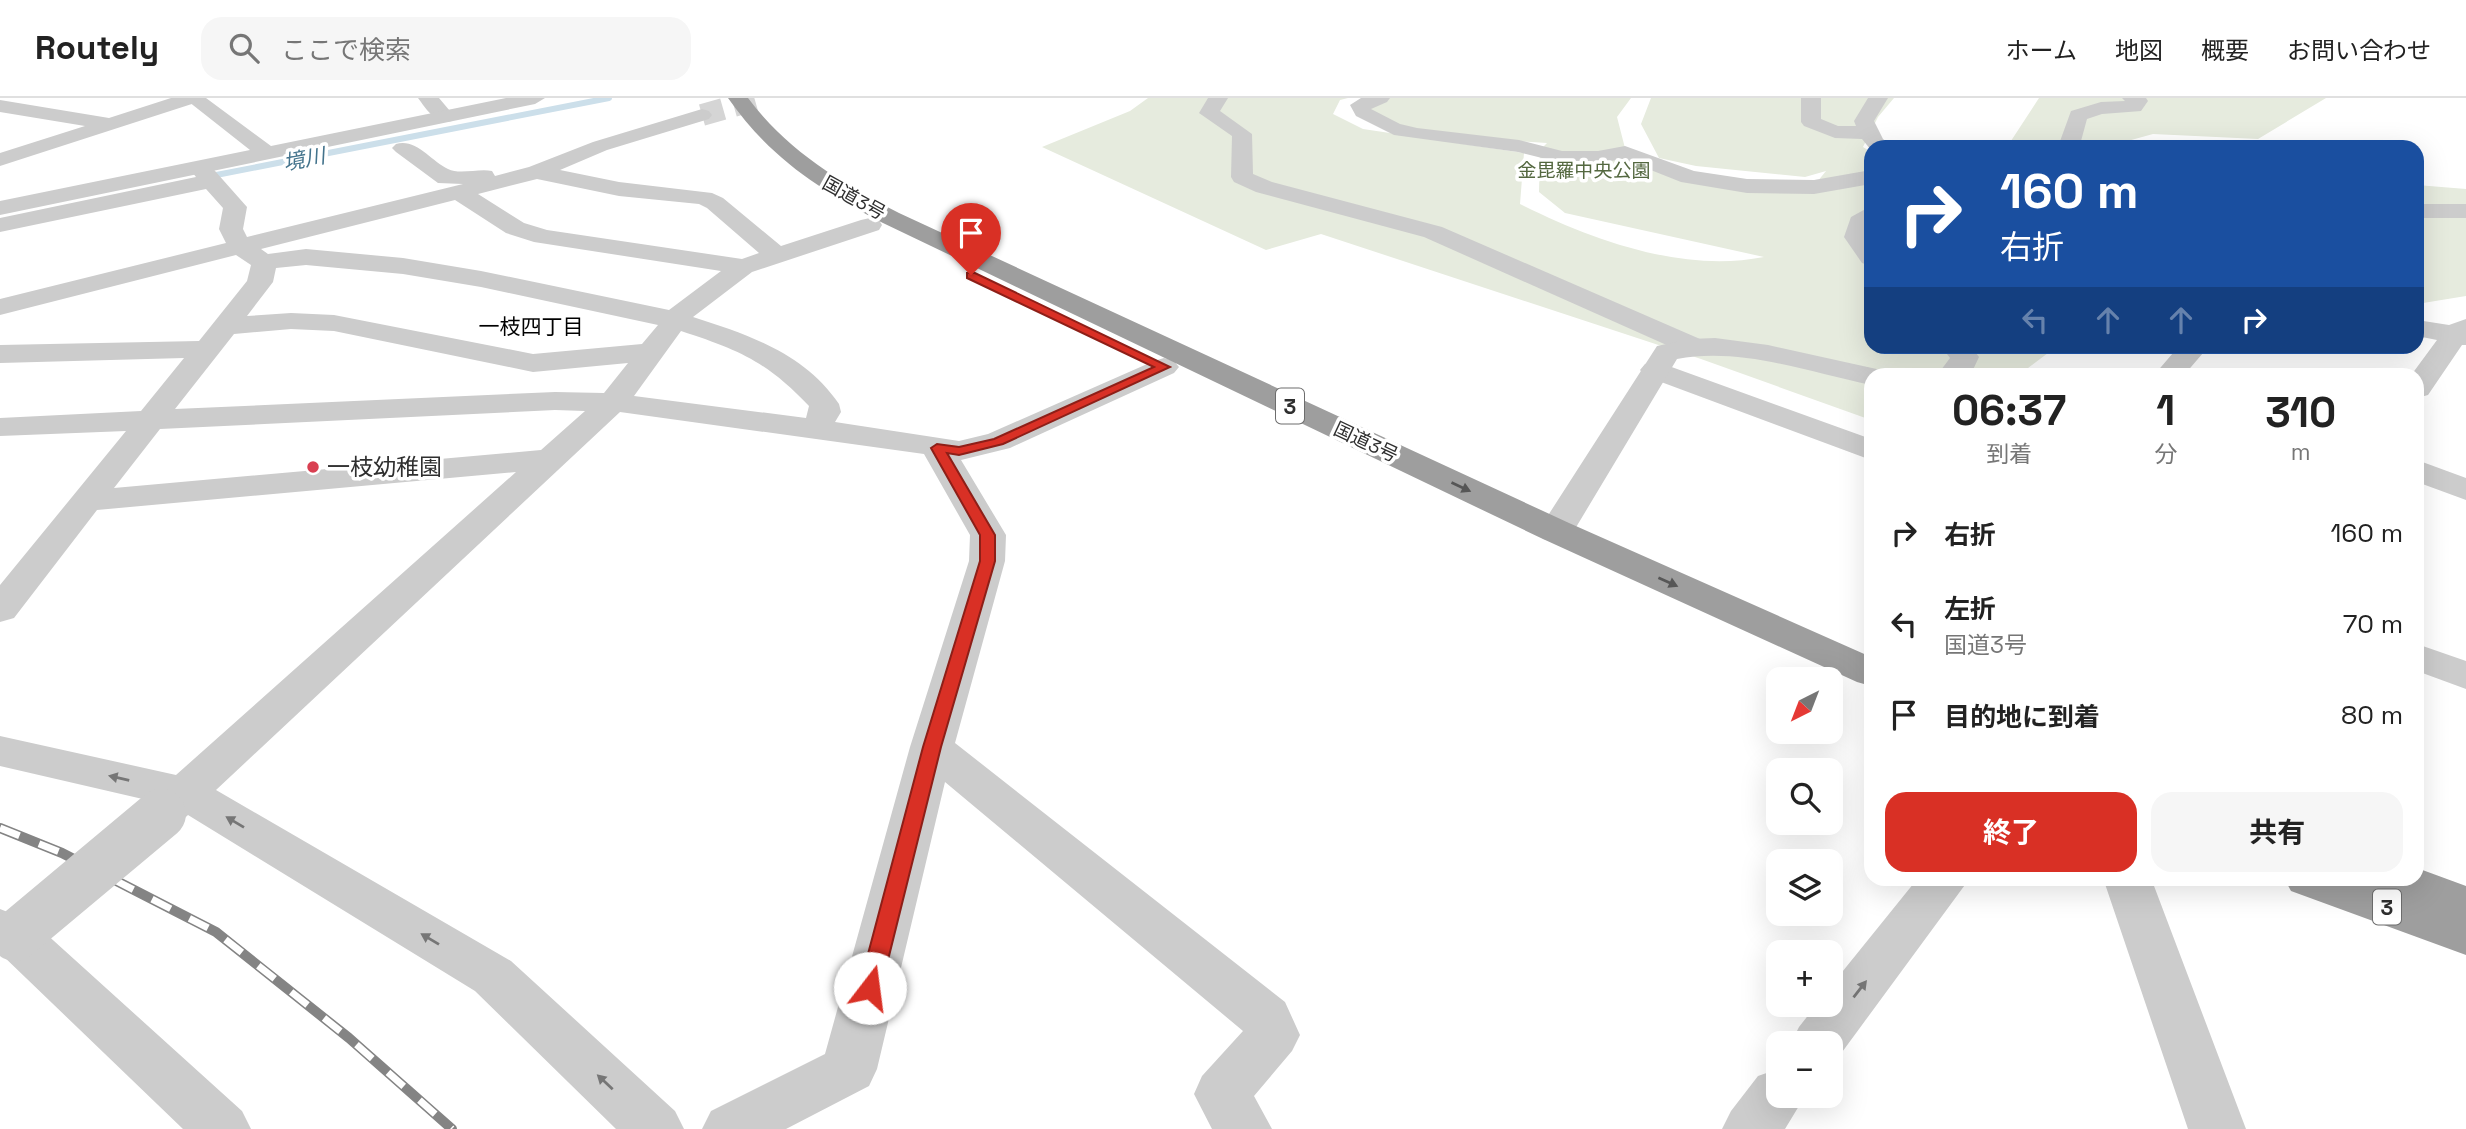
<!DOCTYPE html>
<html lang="ja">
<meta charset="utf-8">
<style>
:root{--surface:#fff;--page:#f6f6f6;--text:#222;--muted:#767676;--line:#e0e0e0;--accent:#d93025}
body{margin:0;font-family:"Space Grotesk","Noto Sans JP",sans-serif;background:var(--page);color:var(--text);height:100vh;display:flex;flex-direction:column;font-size:26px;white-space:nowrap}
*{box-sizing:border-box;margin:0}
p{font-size:23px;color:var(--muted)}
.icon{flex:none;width:38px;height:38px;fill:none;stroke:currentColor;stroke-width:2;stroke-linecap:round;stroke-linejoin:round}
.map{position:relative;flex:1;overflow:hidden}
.sheet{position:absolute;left:1864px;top:270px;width:560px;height:518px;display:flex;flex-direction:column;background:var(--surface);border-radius:21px;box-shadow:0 7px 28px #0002}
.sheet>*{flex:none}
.hud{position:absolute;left:1864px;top:42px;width:560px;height:214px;border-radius:21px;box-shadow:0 7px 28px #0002;background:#1a4fa0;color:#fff;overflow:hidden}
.needle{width:46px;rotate:222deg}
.buttons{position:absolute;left:1766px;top:569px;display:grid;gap:14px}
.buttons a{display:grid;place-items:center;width:77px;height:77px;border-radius:14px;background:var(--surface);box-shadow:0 7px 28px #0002;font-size:35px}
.pin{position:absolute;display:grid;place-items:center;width:60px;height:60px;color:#fff;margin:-72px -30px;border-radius:50% 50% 50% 0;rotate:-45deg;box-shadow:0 0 7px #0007}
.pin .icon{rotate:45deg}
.me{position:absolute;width:77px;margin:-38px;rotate:15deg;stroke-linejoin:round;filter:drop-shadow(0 0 5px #0008)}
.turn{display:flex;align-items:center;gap:24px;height:147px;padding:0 21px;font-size:32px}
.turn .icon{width:91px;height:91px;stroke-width:2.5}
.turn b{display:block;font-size:49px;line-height:60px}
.lanes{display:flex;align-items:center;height:66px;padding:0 21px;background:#0003;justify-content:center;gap:35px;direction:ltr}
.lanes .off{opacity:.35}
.eta{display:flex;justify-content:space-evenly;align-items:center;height:119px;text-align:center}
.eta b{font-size:42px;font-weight:700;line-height:49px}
.primary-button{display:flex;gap:14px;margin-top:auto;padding:14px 21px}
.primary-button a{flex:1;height:80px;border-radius:21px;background:var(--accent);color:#fff;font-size:28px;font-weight:700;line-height:80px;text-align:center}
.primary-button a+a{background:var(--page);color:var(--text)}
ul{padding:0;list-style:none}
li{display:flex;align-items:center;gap:21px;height:91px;padding:0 21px}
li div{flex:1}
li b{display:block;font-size:26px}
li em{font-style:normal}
header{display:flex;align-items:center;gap:42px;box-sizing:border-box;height:98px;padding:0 35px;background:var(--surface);border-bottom:2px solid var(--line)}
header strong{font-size:33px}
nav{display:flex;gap:38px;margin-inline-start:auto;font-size:24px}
.search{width:490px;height:63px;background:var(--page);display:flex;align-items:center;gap:18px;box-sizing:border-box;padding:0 24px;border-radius:21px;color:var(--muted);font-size:26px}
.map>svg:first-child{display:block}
.green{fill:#e6ebde}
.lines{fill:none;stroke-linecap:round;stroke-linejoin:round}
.stream{stroke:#ccdfea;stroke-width:6}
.minor-tunnel{stroke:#d5d5d5;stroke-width:22;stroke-dasharray:22 11;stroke-linecap:butt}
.minor{fill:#ccc;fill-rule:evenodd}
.tertiary{fill:#ccc;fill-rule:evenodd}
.trunk{fill:#9e9e9e;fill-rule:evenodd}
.rail-casing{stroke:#848484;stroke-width:10}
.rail{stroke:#fff;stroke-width:7;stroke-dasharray:21;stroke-linecap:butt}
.minor-bridge{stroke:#ccc;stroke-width:50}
.oneway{fill:#565656}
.oneway2{fill:#767676}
.route{fill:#d93025;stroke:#8d1f18;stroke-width:2}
.poi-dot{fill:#d93f51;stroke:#fff;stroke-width:2.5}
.labels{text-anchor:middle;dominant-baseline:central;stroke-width:7;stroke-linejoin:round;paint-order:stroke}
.far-park-label{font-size:19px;fill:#546840;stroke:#fff}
.far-street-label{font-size:19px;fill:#2f2f2f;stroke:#fff}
.far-water-label{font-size:21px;font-style:italic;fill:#43738c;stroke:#fff}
.far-neighbourhood-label{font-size:21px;fill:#000;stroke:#fff}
.shield{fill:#fff;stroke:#6d6d6d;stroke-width:2}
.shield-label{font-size:21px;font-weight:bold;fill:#2f2f2f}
.poi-label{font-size:23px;fill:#2f2f2f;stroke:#fff;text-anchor:start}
</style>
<header>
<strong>Routely</strong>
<div class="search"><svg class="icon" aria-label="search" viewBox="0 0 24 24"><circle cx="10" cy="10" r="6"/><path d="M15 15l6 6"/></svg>ここで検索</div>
<nav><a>ホーム</a><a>地図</a><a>概要</a><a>お問い合わせ</a></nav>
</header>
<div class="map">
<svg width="2466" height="1031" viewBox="0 0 2466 1031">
<rect width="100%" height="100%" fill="#fff"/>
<path class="green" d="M1148,0H1348L1340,2L1333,16L1363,31L1524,55L1520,106C1592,142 1682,175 1764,159L1565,115L1539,94L1540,52L1547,45L1432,38L1363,14L1383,0H1631L1617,19L1626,54L1689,79L1813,89L1826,73L1805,79L1696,68L1659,60L1641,26L1651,0H1894L1878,19L1863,49L1871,54V248L2056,249L2020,276H1871V322L1701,261L1321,136L1266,152L1042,49L1130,13Z
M2039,0H2326L2258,41L2153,36L2124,44L2138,49H2007Z
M2417,87L2466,91V198L2417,206Z"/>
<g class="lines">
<path class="stream" d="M206,79L609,0"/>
<path class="minor-tunnel" d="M702,17L762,0"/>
<path class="minor" d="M171,0H201L198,4L0,68V55L85,28L0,14V2L109,20Z
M418,0H439L455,19L452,23C436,27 427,12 418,0Z
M1208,0H1228L1220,13L1252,36L1253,76L1272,84L1442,129L1700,241L1704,247L1700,253L1690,256L1680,253L1424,139L1256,94L1234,84L1231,79L1232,38L1199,15Z
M1361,0H1390L1387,4L1371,11L1400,26L1417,30L1519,42L1562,53H1598L1625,48L1694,73L1747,81L1814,82L1871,72V86L1814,96L1747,95L1681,84L1623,61L1598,65H1562L1518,54L1394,37L1356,18L1350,7Z
M1801,0H1821V21L1838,28H1856L1854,23L1868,0H1888L1874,23L1883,41L1893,49H1871V52L1862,41L1835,40L1804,28L1801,24Z
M2122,0H2146L2148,3L2141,13L2102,16L2087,21L2081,43L2088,45L2092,49H2062L2059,46L2071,13L2101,4L2125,3Z
M702,11L709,13L712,17L709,21L607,52L560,72L619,84L712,95L723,100L781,148L861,122L870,120L879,122L882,127L879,132L752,174L693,219C749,237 804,255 839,306L841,314L835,324L959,343L988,336L1154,263L1164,260L1174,263L1179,269L1174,275L1010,350L961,362L1006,437L1005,463L955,645L1285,904L1300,937L1292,953L1254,998L1272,1031H1212L1194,996L1202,978L1243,933L945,684L877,971L869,988L786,1031H702L711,1013L825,956L910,649L969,463L970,437L924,356L620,314L216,692L511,863L675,1013L684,1031H616L475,893L188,717C174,731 164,733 145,728L138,716L147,702L0,668V638L176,677L516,374L97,412L14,520L0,524V487L126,333L0,338V320L141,313L184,260L0,265V247L199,243L247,183L251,167L236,157L0,217V201L226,145L219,131L223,110L206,91L0,134V120L196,79L189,70L192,65H208L247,109L243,131L247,139L463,86L438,85L396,54L392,50L396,46C416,40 431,63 448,71C460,77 479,70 492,73L495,78L529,69L593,44ZM537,81L619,98L699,106L707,110L759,155L742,161L547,132L524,125L478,96ZM455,102L506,135L534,144L721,173L669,212L481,173L403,160L306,151L268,156L261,151ZM306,167L403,176L481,189L658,227L642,246L533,256L334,217L291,215L247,218L273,184L276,170ZM291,231L334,233L533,274L628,265L604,295L555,294L175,311L234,236ZM681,233C739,252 766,263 809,308L806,320L634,298ZM555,312L585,313L541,352L114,390L160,331Z
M2466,221V247H2462L2428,297L2417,300V276H2412L2437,242L2417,238V222L2449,227Z
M2179,248H2209L2185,276H2155Z
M1655,263L1871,341V362L1645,278L1640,272L1645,266Z
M2417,362L2466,380V402L2417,384Z
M2417,546L2466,563V591L2417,573Z
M1918,780H1970L1837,961L1830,964V945H1791L1799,929L1817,906H1830V889Z
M2103,780H2151L2246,1031H2188Z
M0,811L33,824L242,1013L251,1031H183L0,855Z
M1778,971V998H1805L1785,1031H1722L1731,1013L1758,978Z"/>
<path class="tertiary" d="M184,0H206L271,48L506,0H545L535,6L0,117V103L250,52Z
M2417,106H2466V120H2417Z
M1871,108L1868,139L1871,142V168L1862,165L1844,139L1851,119Z
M1715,240L1768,247L1881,272L1885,276H1871V287C1809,274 1741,249 1677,261L1569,441L1556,444L1543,441L1538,433L1657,248L1690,241Z
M1941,248H1971L1979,259L1971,276H1938L1950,260Z"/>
<path class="trunk" d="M728,0H748C788,53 841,85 899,115L1569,425L1871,559V588L1857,584L1543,441L883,125C819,91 770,60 728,0Z
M2417,770L2466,788V857L2291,793L2284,780H2417Z"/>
<g class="rail-casing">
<path id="rail" d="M0,730L62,755L216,834L349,940L452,1031"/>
</g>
<use href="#rail" class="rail"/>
<path class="minor-bridge" d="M15,838L161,716"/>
</g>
<defs><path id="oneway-solid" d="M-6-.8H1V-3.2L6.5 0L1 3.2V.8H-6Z" transform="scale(1.75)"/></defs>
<g class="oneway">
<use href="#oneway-solid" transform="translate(1461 389) rotate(25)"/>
<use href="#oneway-solid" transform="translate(1668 484) rotate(24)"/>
</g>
<g class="oneway2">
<use href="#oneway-solid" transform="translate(119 680) rotate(-167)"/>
<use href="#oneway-solid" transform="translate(235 724) rotate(-149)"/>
<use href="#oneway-solid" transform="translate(430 841) rotate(-149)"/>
<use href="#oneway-solid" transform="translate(1860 891) rotate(-52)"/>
<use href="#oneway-solid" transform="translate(605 984) rotate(-137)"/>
</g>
<path class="route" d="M967,175H975L1170,269L1003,346L959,357L947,355L995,437V463L941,649L881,890L877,897L870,899L862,897L859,890L923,649L980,463V437L931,350L937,346L959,349L994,341L1154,269L967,180Z"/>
<circle class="poi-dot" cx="313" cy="369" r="7"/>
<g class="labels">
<g class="far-park-label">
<text x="1584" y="72">金毘羅中央公園</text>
</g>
<g class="far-street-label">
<text transform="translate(854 100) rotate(29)">国道3号</text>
<text transform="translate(1366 344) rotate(25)">国道3号</text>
</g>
<g class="far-water-label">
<text transform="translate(304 61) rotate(-11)">境川</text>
</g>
<g class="far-neighbourhood-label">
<text x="531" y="228">一枝四丁目</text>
</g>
<g class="shield">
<rect x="1276" y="290.5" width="28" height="35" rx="5"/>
<rect x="2373" y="791.5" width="28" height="35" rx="5"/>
</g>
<g class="shield-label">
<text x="1290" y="308">3</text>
<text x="2387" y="809">3</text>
</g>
<g class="poi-label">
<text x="327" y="369">一枝幼稚園</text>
</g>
</g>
</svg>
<div class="buttons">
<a><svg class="needle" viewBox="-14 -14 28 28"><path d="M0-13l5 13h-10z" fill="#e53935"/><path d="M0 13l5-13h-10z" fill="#767676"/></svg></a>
<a><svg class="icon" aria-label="search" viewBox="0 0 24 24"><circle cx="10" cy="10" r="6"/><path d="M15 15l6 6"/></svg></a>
<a><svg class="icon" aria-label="layers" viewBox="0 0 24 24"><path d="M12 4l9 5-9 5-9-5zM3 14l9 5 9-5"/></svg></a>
<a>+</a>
<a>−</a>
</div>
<div class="pin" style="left:971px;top:177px;background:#d93025"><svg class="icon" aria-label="arrive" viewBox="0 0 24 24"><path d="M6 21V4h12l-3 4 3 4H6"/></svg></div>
<svg class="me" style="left:870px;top:890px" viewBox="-20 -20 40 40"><circle r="19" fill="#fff"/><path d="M0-13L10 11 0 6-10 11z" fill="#d93025"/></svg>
<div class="hud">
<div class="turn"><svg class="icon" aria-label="right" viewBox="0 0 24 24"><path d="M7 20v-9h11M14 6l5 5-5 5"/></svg><div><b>160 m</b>右折</div></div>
<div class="lanes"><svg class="icon off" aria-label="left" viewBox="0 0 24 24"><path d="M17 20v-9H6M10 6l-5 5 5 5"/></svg><svg class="icon off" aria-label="ahead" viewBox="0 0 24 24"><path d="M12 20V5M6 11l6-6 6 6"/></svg><svg class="icon off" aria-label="ahead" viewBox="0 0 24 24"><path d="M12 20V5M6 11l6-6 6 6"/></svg><svg class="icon" aria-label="right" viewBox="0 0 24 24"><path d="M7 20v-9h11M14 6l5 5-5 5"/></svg></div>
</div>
<section class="sheet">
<div class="eta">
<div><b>06:37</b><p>到着</p></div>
<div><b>1</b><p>分</p></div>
<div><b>310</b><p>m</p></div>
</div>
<ul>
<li><svg class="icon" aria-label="right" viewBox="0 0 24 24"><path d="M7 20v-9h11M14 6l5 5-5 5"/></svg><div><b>右折</b></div><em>160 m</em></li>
<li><svg class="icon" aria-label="left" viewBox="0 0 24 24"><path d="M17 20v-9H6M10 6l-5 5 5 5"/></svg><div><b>左折</b><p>国道3号</p></div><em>70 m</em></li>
<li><svg class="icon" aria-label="arrive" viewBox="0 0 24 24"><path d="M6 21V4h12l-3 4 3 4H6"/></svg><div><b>目的地に到着</b></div><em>80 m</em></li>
</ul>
<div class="primary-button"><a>終了</a><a>共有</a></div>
</section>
</div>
